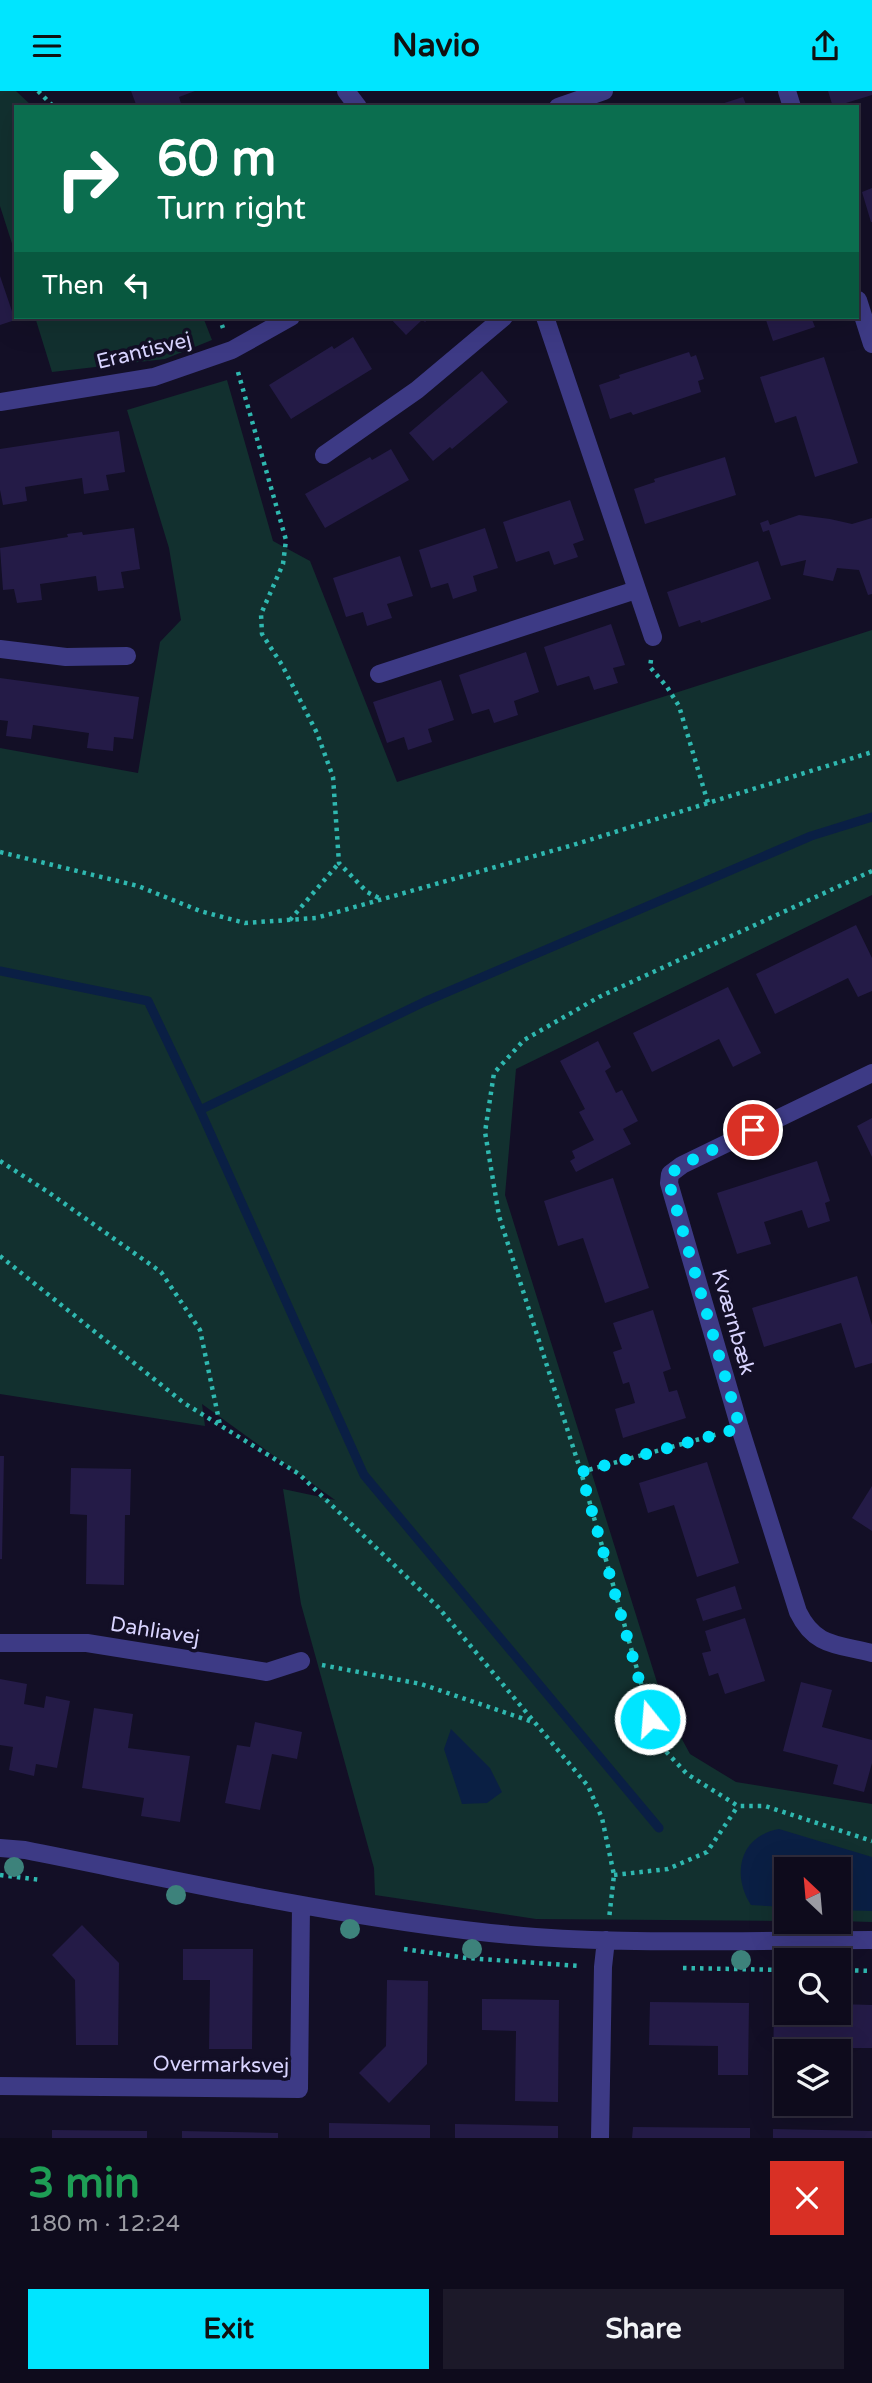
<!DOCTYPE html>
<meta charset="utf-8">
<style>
:root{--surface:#0e0b1c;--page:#1c1929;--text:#f1f3f6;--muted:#9b9ba3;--line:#2e2b3b;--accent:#00e5ff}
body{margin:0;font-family:"Varela Round",sans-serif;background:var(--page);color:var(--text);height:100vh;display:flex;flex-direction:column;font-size:26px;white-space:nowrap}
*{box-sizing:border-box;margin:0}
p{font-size:23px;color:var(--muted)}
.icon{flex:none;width:38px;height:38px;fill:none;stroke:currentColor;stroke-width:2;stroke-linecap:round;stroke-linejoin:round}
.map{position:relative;height:2047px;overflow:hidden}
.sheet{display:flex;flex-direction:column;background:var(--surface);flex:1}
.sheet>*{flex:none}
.hud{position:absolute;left:14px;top:14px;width:845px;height:214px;border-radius:0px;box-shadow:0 7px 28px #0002,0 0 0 2px var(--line);background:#0b6e4f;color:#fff;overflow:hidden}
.needle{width:46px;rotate:334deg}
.controls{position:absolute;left:774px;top:1766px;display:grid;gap:14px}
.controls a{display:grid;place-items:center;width:77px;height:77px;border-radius:0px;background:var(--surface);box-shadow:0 7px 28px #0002,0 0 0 2px var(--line);font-size:35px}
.pin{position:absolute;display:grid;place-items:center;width:60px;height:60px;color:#fff;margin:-30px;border:4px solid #fff;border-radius:50%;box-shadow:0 2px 7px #0007}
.me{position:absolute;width:77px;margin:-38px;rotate:343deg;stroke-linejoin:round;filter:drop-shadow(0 0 5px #0008)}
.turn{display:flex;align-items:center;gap:24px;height:147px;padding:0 28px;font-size:32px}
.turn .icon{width:91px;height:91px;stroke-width:2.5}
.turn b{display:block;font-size:49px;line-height:60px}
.then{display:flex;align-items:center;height:66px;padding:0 28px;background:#0003;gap:14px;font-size:26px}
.round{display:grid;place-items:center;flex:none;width:74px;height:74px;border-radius:0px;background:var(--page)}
.head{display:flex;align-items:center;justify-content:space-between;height:119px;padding:0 28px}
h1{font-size:42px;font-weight:700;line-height:52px;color:#1e9e55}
.button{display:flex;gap:14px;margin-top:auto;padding:14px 28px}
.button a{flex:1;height:80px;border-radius:0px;background:var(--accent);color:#111;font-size:28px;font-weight:700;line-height:80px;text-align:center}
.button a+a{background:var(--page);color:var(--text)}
header{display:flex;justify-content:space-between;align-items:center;height:91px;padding:0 28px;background:var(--accent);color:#111;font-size:32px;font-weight:700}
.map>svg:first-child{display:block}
.green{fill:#12302f}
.water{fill:#0a1f44}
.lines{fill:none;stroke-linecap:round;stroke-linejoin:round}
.stream{stroke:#0a1f44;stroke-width:9}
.building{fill:#241b47}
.path{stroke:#2fb8b0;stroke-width:4.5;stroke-dasharray:3.5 5;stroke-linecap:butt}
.minor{stroke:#3d3a85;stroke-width:18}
.tree{fill:#3d827b}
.route{stroke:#00e5ff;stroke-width:12;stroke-dasharray:0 21.6}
.labels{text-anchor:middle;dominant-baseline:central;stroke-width:7;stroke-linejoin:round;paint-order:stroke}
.street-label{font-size:21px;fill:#d9d4ff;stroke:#130f26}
</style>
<header><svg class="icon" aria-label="menu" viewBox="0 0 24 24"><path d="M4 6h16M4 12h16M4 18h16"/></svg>Navio<svg class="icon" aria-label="share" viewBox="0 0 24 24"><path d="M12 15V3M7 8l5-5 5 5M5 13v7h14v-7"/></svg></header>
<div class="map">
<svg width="872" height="2047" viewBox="0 0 872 2047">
<rect width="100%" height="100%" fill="#130f26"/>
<path class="green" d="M0,0H16L33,16H16V165L0,115Z
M35,226H203L212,249L165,268L52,281Z
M227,289L273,450L310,470L397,691L872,539V804L516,978L505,1104L665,1617L690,1663L736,1691L872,1713V1831L838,1830V1778H786V1830L536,1828L375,1804L374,1777L301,1513L283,1398L335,1409L202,1313L205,1335L0,1303V657L138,682L160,551L181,529L169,457L127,319Z"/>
<path class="water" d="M451,1638L490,1677L502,1701L487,1712L462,1713L444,1658Z
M779,1738L872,1766V1820L838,1819V1778H786V1816L751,1814C731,1783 740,1745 779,1738Z"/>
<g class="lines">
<path class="stream" d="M0,880L148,910L200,1019L424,911L811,745L872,726
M200,1019L364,1384L659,1737"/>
</g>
<path class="building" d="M131,0H195L179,6L182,16H155L154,13L137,16Z
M828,0H872V4L833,16Z
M743,6L747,16H716L715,15Z
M872,97V131H871L862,101Z
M0,185L15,229L0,234Z
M389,226H431L425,231L422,229L406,244Z
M765,226H811L815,236L773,250Z
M353,246L372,278L291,328L269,294L332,255L334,258Z
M689,261L691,266L696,264L704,288L698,290L701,301L633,324L631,321L610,328L599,294L620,287L619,284Z
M824,266L858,372L815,386L796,325L775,332L760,286Z
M482,280L508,311L452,358L450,356L433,370L409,342Z
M119,340L125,381L106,384L109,399L84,403L82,387L25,396L27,410L3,414L0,399V358Z
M391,358L409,389L325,437L305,403L370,366L372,369Z
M725,366L736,404L645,433L634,398L655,391L654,388Z
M570,409L584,449L573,453L578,466L554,474L549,460L516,471L503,431Z
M799,424L830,428L852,433L872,427V503L868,504L859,479L837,477L833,490L803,484L806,469L781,475L769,439L763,441L760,432L768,429L770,434Z
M134,437L140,478L121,481L124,497L98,500L96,485L40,493L42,509L17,512L14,498L3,499L0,457L68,446L67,443L82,441L83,444Z
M485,437L498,477L473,485L477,500L453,508L448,492L431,497L419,459Z
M400,465L413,505L387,513L392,527L367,535L363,521L346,526L333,487Z
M758,470L771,508L701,532L700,529L679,536L667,501Z
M611,533L625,574L613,577L618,592L594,599L589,585L557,595L544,556Z
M526,561L539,601L514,610L518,624L494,632L489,618L472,623L459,584Z
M0,587L139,606L133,648L114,646L113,660L87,657L89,642L33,634L31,648L6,645L8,630L0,629Z
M441,589L454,629L428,638L432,651L408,659L404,646L387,652L373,611Z
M856,834L872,867V900L858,906L848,887L775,923L756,883Z
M728,896L761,962L733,976L719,948L652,981L633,942Z
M598,950L611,976L605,980L616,1002L622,999L638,1030L623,1038L631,1053L576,1081L570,1070L575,1067L572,1060L594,1049L579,1021L585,1018L560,970Z
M872,1027V1066L857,1035Z
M817,1070L830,1110L825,1112L830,1130L808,1137L802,1119L764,1131L771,1153L737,1163L717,1102Z
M613,1087L649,1197L605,1212L583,1147L558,1155L544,1110Z
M857,1185L872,1234V1272L855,1277L841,1232L764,1256L752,1217Z
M653,1219L671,1278L663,1281L669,1301L677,1299L686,1327L623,1347L615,1318L635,1312L629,1291L623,1293L613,1261L622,1258L613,1232Z
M0,1365H4L2,1468H0Z
M707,1371L739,1472L697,1486L674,1414L648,1422L639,1392Z
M71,1377L131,1378L130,1424H125L124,1494L86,1493L87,1424L70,1423Z
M872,1395V1440L852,1427Z
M735,1495L742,1518L703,1530L696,1508Z
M745,1527L765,1590L725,1603L718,1582L709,1585L702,1562L711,1560L705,1540Z
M0,1588L27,1593L24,1613L44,1617L46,1605L70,1610L57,1677L36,1673L34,1685L9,1679L13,1656L0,1654Z
M801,1591L832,1599L822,1636L872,1649V1672L864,1701L833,1693L838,1674L783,1660Z
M94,1617L133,1623L128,1657L190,1665L180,1731L141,1725L144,1707L82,1697Z
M255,1631L302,1641L297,1668L272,1663L260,1719L225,1712L237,1654L250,1656Z
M82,1834L119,1872L118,1954H76L75,1889L52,1864Z
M183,1858H253L252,1958H209L210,1889H183Z
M387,1889L428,1890L427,1973L389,2012L359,1982L386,1955Z
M482,1908L559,1909L558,2011L515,2010L516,1940L482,1939Z
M650,1911L749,1912L748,1984H718V1955L649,1954Z
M774,1913H786V1922H838V1913L872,1914V1957H804V1960H786V1983H773Z
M329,2032L430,2034V2047H329Z
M455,2033L558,2035V2047H455Z
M633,2036L750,2037V2047H632Z
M773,2038L872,2040V2047H773Z
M52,2039L147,2040V2047H52Z
M182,2040L278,2042V2047H182Z"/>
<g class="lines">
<path class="path" d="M38,0L54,16
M219,226L223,237
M238,281L286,449L283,473L261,523L262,543L282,574L317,642L333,686L339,772L367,801L381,808
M651,569L650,576L667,596L679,615L708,712
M0,761L138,795L200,820L245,832L316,827L573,754L872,661
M872,780L599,906L524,949L494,982L485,1041L499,1125L581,1381L658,1652L687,1683L738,1715H765L872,1750
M290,829L339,772
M0,1070L48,1101L161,1181L200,1239L220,1334
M0,1165L184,1312L299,1383L438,1516L588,1695L602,1727L614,1784L609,1828
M581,1381L718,1343
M322,1574L421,1593L533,1631
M0,1784L41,1789
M614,1784L668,1778L707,1761L738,1715
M404,1858L467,1867L579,1875
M683,1877L786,1879
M838,1879L872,1880"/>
<path class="minor" d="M346,0L358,16
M787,0L792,16
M558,16L604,0
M858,209L872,253
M545,226L653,546
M0,311L154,286L232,259L291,226
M324,364L417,299L504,226
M0,558L66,566L127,565
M379,583L636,499
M872,982L682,1074L670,1083L669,1092L740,1337L798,1521C815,1556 837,1553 872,1562
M0,1552H87L267,1581L301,1570
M0,1757L25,1759C171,1788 316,1821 464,1839C599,1856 736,1849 872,1849
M0,1995L299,1998L301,1814
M600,2047L603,1876L606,1849"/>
</g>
<g class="tree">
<circle cx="14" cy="1776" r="10"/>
<circle cx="176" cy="1804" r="10"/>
<circle cx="350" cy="1838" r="10"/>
<circle cx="472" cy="1858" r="10"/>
<circle cx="741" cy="1869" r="10"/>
</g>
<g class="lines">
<path class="route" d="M650,1628L581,1381L740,1337L669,1092L670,1083L682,1074L753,1039"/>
</g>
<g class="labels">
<g class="street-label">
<text transform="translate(144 260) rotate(-14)">Erantisvej</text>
<text transform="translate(733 1231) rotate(74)">Kværnbæk</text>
<text transform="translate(155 1540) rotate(9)">Dahliavej</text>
<text transform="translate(221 1974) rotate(1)">Overmarksvej</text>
</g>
</g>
</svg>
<div class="controls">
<a><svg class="needle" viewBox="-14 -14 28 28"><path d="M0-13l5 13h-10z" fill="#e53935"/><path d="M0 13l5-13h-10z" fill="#9b9ba3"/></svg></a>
<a><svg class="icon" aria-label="search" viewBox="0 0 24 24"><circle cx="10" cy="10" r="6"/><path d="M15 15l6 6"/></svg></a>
<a><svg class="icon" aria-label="layers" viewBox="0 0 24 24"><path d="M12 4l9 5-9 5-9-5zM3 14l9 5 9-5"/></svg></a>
</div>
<div class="pin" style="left:753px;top:1039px;background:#d93025"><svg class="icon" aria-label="arrive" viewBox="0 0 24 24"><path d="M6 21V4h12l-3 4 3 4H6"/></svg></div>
<svg class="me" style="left:650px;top:1628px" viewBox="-20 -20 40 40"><circle r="17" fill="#00e5ff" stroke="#fff" stroke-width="3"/><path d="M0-11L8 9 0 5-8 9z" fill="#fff"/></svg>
<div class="hud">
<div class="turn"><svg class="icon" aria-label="right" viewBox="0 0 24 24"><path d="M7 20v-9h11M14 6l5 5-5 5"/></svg><div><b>60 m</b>Turn right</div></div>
<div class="then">Then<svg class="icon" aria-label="left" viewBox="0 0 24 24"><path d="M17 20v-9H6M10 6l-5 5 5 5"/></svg></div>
</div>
</div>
<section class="sheet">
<div class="head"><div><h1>3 min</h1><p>180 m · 12:24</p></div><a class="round" style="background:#d93025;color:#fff"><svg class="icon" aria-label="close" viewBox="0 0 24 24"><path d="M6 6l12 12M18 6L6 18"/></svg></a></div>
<div class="button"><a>Exit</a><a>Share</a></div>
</section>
